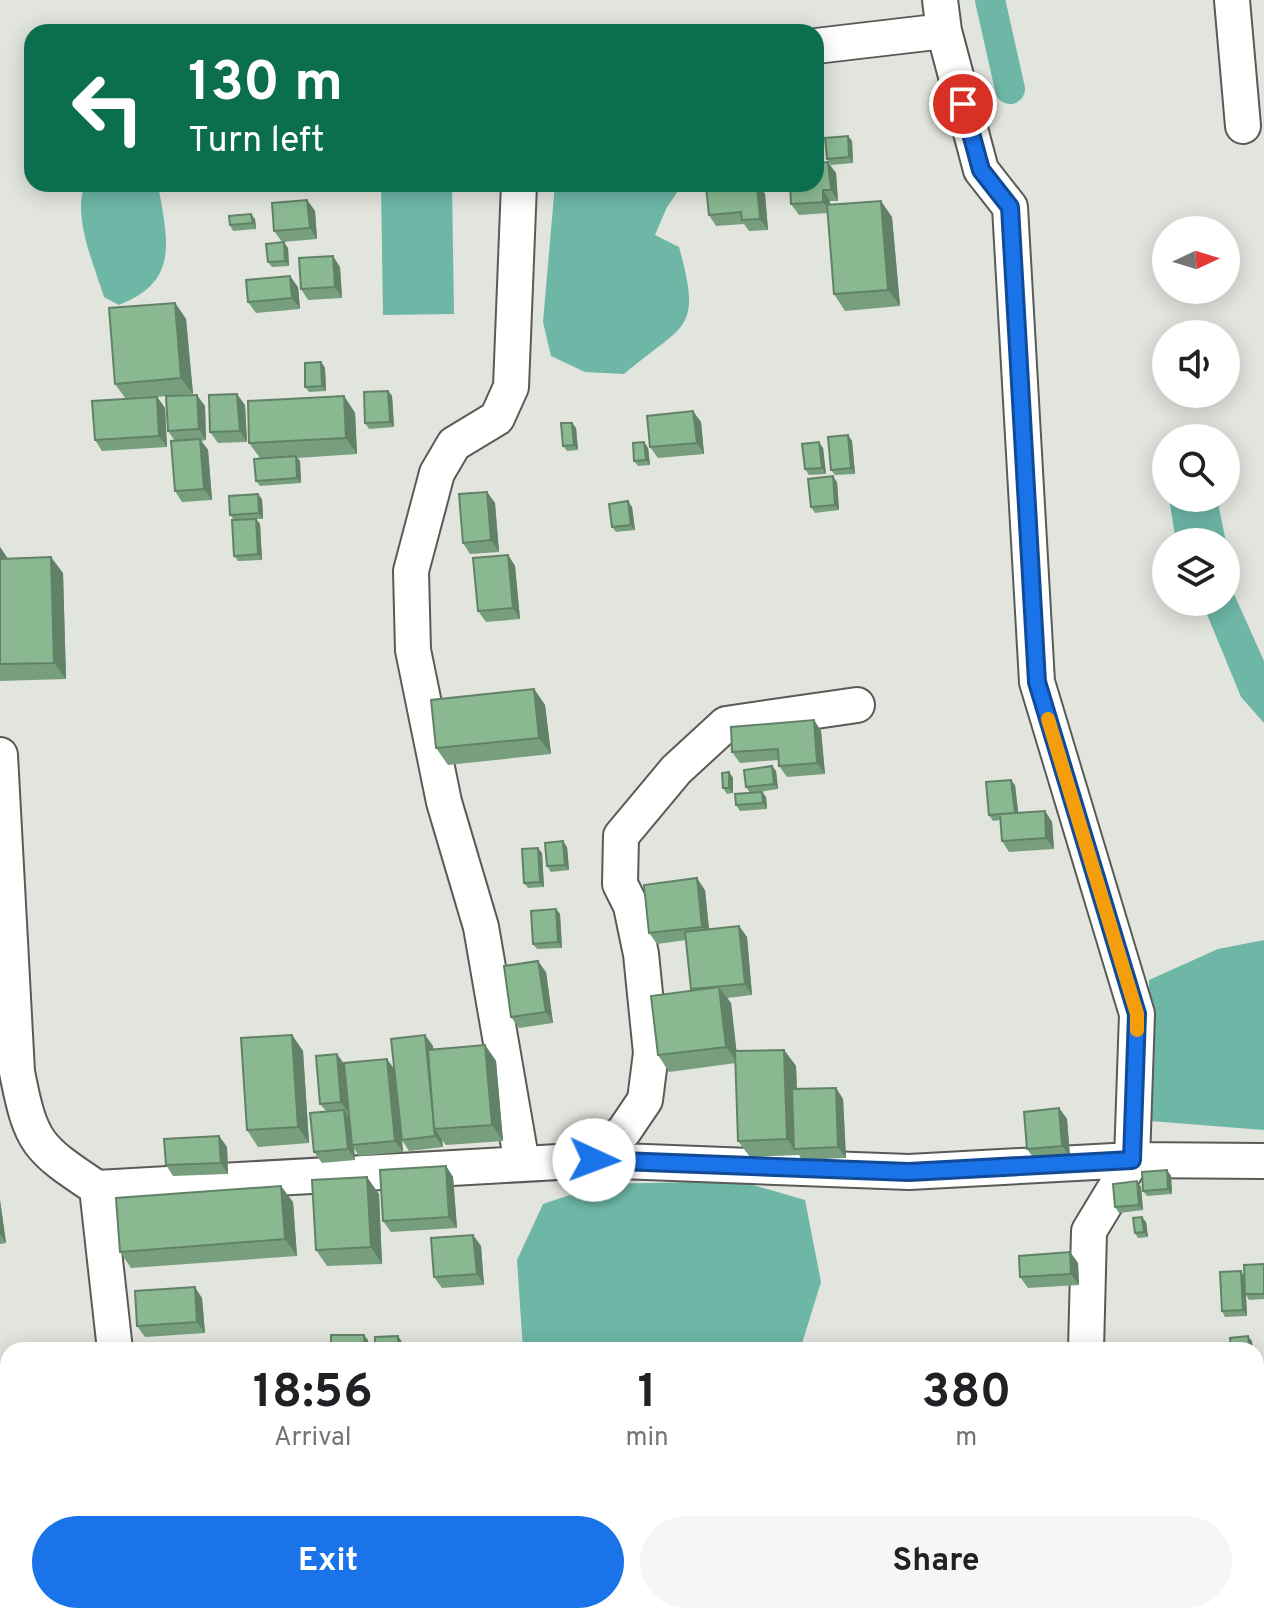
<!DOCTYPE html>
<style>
:root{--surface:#fff;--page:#f6f6f6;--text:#202124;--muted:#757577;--accent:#1a73e8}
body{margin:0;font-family:Overpass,sans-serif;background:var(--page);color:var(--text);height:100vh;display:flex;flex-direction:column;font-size:30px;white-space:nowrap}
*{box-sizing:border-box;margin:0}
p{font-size:26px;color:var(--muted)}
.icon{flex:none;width:44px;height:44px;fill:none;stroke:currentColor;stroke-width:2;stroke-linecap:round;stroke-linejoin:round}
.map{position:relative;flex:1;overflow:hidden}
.sheet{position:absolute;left:0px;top:1342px;width:1264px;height:282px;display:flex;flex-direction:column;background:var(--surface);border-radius:24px 24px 0 0;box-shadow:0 4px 20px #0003}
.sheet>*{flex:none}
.top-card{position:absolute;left:24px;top:24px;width:800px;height:168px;border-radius:24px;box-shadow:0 4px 20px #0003;background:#0b6e4f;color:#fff;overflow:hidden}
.needle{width:52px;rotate:86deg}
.controls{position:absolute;left:1152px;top:216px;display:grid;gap:16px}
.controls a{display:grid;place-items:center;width:88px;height:88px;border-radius:50%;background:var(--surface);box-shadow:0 4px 20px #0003;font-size:40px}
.pin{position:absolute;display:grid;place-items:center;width:68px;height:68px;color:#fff;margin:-34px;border:4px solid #fff;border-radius:50%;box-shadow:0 2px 8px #0007}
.me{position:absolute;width:88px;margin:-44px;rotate:92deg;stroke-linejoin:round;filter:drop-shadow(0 0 6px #0008)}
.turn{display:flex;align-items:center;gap:28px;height:168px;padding:0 32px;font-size:36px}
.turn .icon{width:104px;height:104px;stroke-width:2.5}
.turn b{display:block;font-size:56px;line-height:68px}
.eta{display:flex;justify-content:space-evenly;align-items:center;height:136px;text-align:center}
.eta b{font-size:48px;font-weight:700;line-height:56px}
.cta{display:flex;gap:16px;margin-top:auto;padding:16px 32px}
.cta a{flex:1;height:92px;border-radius:48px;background:var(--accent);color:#fff;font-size:32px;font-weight:700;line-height:92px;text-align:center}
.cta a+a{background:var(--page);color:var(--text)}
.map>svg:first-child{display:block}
.water{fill:#6eb7a7}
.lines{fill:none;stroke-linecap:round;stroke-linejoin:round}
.canal{stroke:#6eb7a7;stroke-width:30}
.minor-casing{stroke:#5a5b57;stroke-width:38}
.minor{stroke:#fff;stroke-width:34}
.wall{fill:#779f7d}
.shaded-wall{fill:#618266}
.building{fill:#8ab991;stroke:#618266;stroke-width:2}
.route-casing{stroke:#114b97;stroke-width:20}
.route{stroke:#1a73e8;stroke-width:14}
.slow{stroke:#f59e0b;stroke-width:14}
</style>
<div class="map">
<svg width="1264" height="1623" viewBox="0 0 1264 1623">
<rect width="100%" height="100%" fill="#e2e4de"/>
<path class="water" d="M85,184H158C167,239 181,281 119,305L104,297C94,264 72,217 85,184Z
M381,184H452L454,314L383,315Z
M555,184H683L667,207L655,235L679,247C703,333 684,323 624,374L585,372L551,356L543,322Z
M1169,498H1217L1226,542H1176Z
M1226,543L1234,594L1264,661V723L1241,697L1202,602H1226Z
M1264,940V1130L1150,1121L1149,980L1218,949Z
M739,1181L805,1200L821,1282L800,1350H523L517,1260L543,1204L603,1184Z
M8,1490V1616H95L96,1623H0V1492Z"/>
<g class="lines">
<path class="canal" d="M990,0L1010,89"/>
<g class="minor-casing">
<path id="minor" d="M940,0L944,31L981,170L1010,207L1037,682L1137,1014L1132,1160L1089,1231L1086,1350
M1232,0L1243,126
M816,46L944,31
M519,184L511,387L497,418L454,444L437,473L411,571L413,650L444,802L481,927L522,1164
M0,755L17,1072C31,1144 37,1148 97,1188L594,1160L909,1172L1132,1160L1264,1161
M594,1160L624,1131L645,1100L651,1053L641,954L631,906L620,884L621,836L676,770L726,724L857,705
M97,1188L115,1350
M145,1616L146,1623
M1080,1623V1616"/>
</g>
<use href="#minor" class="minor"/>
</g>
<path class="wall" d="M848,136L852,141L853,163L831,165L827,159Z
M823,149L824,163L836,173L838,201H830V205L892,217L900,306L845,311L834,294L828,213L799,215L791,204Z
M742,184H777V185L760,187L765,194L768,230L749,231L744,224L716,226L709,215Z
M307,200L315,211L317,239L282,242L274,231Z
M255,219L256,229L233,231L230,225Z
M288,248L289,266L272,267L268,262Z
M340,267L342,298L308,300L301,289Z
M298,287L300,309L256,313L248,302Z
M175,303L186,319L193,394L169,396L205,406L206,440L201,441L208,450L212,500L182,502L175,491V441L168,431L166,396L157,397L165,408L167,447L102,451L95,440L126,399L115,384Z
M321,362L325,368L326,391L309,392L305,387Z
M388,391L392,396L394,427L369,429L365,423Z
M344,396L355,413L357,454L297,458L300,461L301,483L260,486L256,481L260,458L249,443Z
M245,405L247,442L218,443L210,432Z
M701,422L704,454L658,458L650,447Z
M572,423L576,428L578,450L567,451L563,446Z
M848,435L852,441L855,474L835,475L831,470Z
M644,442L648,448L650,465L638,466L634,461Z
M823,448L826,474L809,475L805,469Z
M837,482L839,510L815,513L811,507Z
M487,492L495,503L499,552L470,554L463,543Z
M262,499L263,519H256L260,524L262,560L238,561L234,556V520L230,515Z
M632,507L635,530L616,532L612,527Z
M0,547L8,559L63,573L66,679L0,681Z
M508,555L515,566L520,619L486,622L478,611Z
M534,689L545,705L551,754L448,765L436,748Z
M814,720L821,731L825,774L787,777L779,766L778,760L740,763L732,752Z
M772,766L776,771L778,789L753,793L762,792L766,797L767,809L740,811L736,805L750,793L746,787Z
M729,772L733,778V793L727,794L723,788Z
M1015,785L1018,813L1045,811L1052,822L1054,849L1009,852L1002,841L1000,820L993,821L989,815Z
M567,847L569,870L551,872L547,866Z
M542,853L544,887L528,888L524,883Z
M705,890L709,929L739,926L747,937L752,995L727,998L731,1003L736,1051L784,1050L796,1066L797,1089L836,1088L843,1099L846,1158L802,1160L799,1155L750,1157L738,1141L736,1063L669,1072L658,1055L692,991L686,940L657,944L649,933Z
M556,909L560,914L562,948L537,949L533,944Z
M546,972L553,1023L519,1028L511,1017Z
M292,1035L303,1051L309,1143L258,1147L247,1130Z
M425,1035L433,1046V1050L485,1045L496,1061L503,1141L446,1145L442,1140L443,1147L409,1151L402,1140L403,1152L359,1156L354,1148L355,1160L322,1163L314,1152L326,1111L320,1104L344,1064L394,1069Z
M1059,1108L1067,1119L1070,1157L1035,1160L1027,1149Z
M219,1136L227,1147L228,1174L173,1176L166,1165Z
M446,1166L453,1177L457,1228L391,1232L383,1221Z
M1167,1170L1171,1176L1172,1194L1147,1196L1143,1191Z
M1141,1187L1143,1210L1119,1213L1115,1207Z
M379,1194L382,1264L327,1266L316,1250Z
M0,1200L6,1243L0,1244Z
M293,1202L297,1256L131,1268L120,1252Z
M1146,1222L1148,1237L1138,1238L1135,1233Z
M473,1235L481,1246L484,1285L442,1288L434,1277Z
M1070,1252L1078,1263L1079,1285L1028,1288L1020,1277Z
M1264,1264V1299L1249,1300L1246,1295L1247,1316L1225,1317L1222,1311L1245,1277Z
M202,1298L205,1333L145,1337L137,1326Z"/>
<path class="shaded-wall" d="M848,136L852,141L853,163L849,157Z
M816,138L823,149L825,174L817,163Z
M828,162L836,173L838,201L831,190Z
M757,184L765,194L768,230L760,219Z
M823,190L830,201L831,213L823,202Z
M307,200L315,211L317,239L310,228Z
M881,201L892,217L900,306L888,290Z
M251,214L255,219L256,229L253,223Z
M284,242L288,248L289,266L285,261Z
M333,256L340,267L342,298L335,287Z
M290,276L298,287L300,309L292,298Z
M175,303L186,319L193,394L181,378Z
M321,362L325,368L326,391L322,386Z
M388,391L392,396L394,427L390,422Z
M237,394L245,405L247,442L240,431Z
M197,395L205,406L206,440L199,429Z
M344,396L355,413L357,454L346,438Z
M157,397L165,408L167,447L159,436Z
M693,411L701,422L704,454L697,443Z
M572,423L576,428L578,450L574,445Z
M848,435L852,441L855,474L851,468Z
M200,439L208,450L212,500L204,489Z
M644,442L648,448L650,465L646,460Z
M819,442L823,448L826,474L822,468Z
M296,456L300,461L301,483L297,478Z
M833,476L837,482L839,510L835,505Z
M487,492L495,503L499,552L491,540Z
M258,494L262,499L263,519L259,513Z
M628,501L632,507L635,530L631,525Z
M256,519L260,524L262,560L258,554Z
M0,547L8,559L0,562Z
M508,555L515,566L520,619L513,608Z
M51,557L63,573L66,679L54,663Z
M534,689L545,705L551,754L539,738Z
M814,720L821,731L825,774L817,763Z
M772,766L776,771L778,789L774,784Z
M729,772L733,778V793L729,788Z
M1011,780L1015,785L1019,819L1015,813Z
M762,792L766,797L767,809L763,803Z
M1045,811L1052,822L1054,849L1046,838Z
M563,841L567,847L569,870L565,865Z
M538,848L542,853L544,887L540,882Z
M697,878L705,890L710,938L702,927Z
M556,909L560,914L562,948L558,942Z
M739,926L747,937L752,995L745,984Z
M538,961L546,972L553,1023L546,1012Z
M719,987L731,1003L738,1063L726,1047Z
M292,1035L303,1051L309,1143L298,1127Z
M425,1035L433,1046L441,1128L435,1129Z
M485,1045L496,1061L503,1141L492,1125Z
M784,1050L796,1066L799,1149H794L787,1139Z
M337,1054L345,1065L349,1113L341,1102Z
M387,1059L395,1070L403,1152L395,1141Z
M836,1088L843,1099L846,1158L838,1147Z
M1059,1108L1067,1119L1070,1157L1062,1146Z
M344,1110L352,1121V1145L354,1148L355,1160L348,1149Z
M435,1129L442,1140L443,1147L435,1136Z
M219,1136L227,1147L228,1174L221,1163Z
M446,1166L453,1177L457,1228L449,1217Z
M1167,1170L1171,1176L1172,1194L1168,1189Z
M367,1177L379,1194L382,1264L371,1247Z
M1137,1181L1141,1187L1143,1210L1139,1205Z
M281,1186L293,1202L297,1256L285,1239Z
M0,1200L6,1243L0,1234Z
M1142,1217L1146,1222L1148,1237L1144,1232Z
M473,1235L481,1246L484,1285L477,1274Z
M1070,1252L1078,1263L1079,1285L1071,1274Z
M1241,1271L1245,1277L1247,1316L1243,1310Z
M195,1287L202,1298L205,1333L197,1322Z
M364,1335L368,1340L369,1350H365Z
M398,1336L402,1342V1350H399Z
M1248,1336L1252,1341L1253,1350H1250Z
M442,1616H449L450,1623H443Z"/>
<path class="building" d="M848,136L849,157L827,159L825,138Z
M816,144L817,163L828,162L831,190H823V202L791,204L790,184H816Z
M742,184H757L760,219L742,220L741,212L709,215L706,187Z
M307,200L310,228L274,231L272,203Z
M881,201L888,290L834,294L827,205Z
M251,214L253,223L230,225L229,216Z
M284,242L285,261L268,262L266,244Z
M333,256L335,287L301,289L299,258Z
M290,276L292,298L248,302L246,280Z
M175,303L181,378L115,384L109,308Z
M321,362L322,386L305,387V363Z
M388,391L390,422L365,423L364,392Z
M237,394L240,431L210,432L209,395Z
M197,395L199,429L168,431L166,396Z
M344,396L346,438L249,443L248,401Z
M157,397L159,436L95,440L92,401Z
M693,411L697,443L650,447L647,416Z
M561,423H572L574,445L563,446Z
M848,435L851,468L831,470L828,437Z
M200,439L204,489L175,491L171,441Z
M644,442L646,460L634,461L633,443Z
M819,442L822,468L805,469L802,444Z
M296,456L297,478L256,481L254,459Z
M833,476L835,505L811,507L808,479Z
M487,492L491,540L463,543L459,494Z
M258,494L259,513L230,515L229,496Z
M628,501L631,525L612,527L609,504Z
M256,519L258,554L234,556L232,520Z
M508,555L513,608L478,611L473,558Z
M51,557L54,663L0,664V559Z
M534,689L539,738L436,748L431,700Z
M814,720L817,763L779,766L778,749L732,752L731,727Z
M772,766L774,784L746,787L744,770Z
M729,772V788H723L722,773Z
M1011,780L1015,813L989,815L986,782Z
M762,792L763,803L736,805L735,794Z
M1045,811L1046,838L1002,841L1000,814Z
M563,841L565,865L547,866L545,843Z
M538,848L540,882L524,883L522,849Z
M697,878L702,927L649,933L644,885Z
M556,909L558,942L533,944L531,911Z
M739,926L745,984L691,989L685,932Z
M538,961L546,1012L511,1017L504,966Z
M719,987L726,1047L658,1055L651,996Z
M292,1035L298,1127L247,1130L241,1038Z
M425,1035L435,1136L402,1140L391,1039Z
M485,1045L492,1125L434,1129L428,1050Z
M784,1050L787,1139L738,1141L735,1051Z
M337,1054L341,1102L320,1104L316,1056Z
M387,1059L395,1141L352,1145L344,1063Z
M836,1088L838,1147L794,1149L792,1089Z
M1059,1108L1062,1146L1027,1149L1024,1112Z
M344,1110L348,1149L314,1152L310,1113Z
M219,1136L221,1163L166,1165L164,1139Z
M446,1166L449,1217L383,1221L380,1170Z
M1167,1170L1168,1189L1143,1191L1142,1172Z
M367,1177L371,1247L316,1250L312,1180Z
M1137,1181L1139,1205L1115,1207L1113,1184Z
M281,1186L285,1239L120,1252L116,1198Z
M1142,1217L1144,1232L1135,1233L1133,1218Z
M473,1235L477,1274L434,1277L431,1238Z
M1070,1252L1071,1274L1020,1277L1019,1256Z
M1264,1264V1294H1245L1244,1265Z
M1241,1271L1243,1310L1222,1311L1220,1272Z
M195,1287L197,1322L137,1326L135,1291Z
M331,1335H364L365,1350H331Z
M398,1336L399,1350H375V1337Z
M1248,1336L1250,1350H1231L1230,1338Z
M160,1345L161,1350H137V1347Z
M417,1616H442L443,1623H418Z
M752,1617L753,1623H728V1619Z
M718,1618V1623H702V1619Z"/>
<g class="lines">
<g class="route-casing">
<path id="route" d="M594,1160L909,1172L1132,1160L1137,1014L1037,682L1010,207L981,170L963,104"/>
</g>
<use href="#route" class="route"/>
<path class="slow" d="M1048,719L1137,1014V1030"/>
</g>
</svg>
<div class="controls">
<a><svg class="needle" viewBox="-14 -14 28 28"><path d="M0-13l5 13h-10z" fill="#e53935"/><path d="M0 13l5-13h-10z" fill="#757577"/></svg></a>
<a><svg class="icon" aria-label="sound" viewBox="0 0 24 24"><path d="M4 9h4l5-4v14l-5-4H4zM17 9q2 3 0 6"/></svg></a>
<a><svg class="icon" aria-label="search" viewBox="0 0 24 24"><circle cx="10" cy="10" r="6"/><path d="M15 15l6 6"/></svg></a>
<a><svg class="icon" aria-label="layers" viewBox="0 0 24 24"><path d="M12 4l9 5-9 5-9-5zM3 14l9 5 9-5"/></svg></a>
</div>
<div class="pin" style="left:963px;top:104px;background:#d93025"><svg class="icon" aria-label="arrive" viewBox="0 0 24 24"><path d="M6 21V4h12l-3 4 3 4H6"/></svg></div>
<svg class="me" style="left:594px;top:1160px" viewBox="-20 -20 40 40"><circle r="19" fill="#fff"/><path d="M0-13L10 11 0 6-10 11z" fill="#1a73e8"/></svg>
<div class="top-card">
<div class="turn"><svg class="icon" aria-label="left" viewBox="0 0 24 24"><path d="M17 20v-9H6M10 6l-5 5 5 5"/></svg><div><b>130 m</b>Turn left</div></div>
</div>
<section class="sheet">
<div class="eta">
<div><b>18:56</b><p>Arrival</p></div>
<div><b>1</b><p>min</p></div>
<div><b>380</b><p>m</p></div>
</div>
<div class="cta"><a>Exit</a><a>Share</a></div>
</section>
</div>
